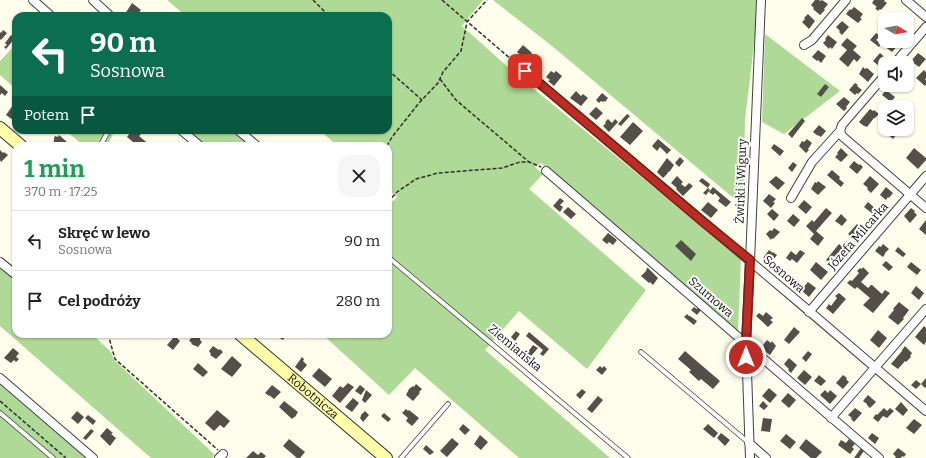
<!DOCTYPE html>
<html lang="pl">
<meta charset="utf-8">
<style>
:root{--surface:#fff;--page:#f6f6f6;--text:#222;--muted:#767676;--line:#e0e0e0}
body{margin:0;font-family:Bitter,serif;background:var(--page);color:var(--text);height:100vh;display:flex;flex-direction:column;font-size:15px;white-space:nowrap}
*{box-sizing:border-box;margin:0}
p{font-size:13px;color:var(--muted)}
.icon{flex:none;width:22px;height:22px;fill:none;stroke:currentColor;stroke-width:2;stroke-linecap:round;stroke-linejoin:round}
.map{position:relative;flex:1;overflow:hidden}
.details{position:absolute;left:12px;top:142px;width:380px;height:196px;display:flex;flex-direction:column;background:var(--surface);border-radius:12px;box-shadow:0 1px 3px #0004}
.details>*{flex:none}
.banner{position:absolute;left:12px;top:12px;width:380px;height:122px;border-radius:12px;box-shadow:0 1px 3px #0004;background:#0b6e4f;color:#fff;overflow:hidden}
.needle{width:26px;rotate:100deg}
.fabs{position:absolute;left:878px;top:12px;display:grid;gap:8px}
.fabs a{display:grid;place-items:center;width:36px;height:36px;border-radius:8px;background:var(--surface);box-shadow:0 1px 3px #0004;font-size:20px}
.pin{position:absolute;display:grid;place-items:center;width:34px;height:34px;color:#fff;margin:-17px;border-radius:8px;box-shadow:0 2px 6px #0006}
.me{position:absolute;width:44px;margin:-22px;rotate:0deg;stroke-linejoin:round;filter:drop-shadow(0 0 3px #0008)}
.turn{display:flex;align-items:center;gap:14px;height:84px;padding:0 12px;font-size:18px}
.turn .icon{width:52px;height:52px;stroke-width:2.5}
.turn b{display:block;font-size:28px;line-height:34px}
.then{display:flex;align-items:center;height:38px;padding:0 12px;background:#0003;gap:8px;font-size:15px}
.round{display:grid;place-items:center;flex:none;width:42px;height:42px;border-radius:12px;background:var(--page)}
.headline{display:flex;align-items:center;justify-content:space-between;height:68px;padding:0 12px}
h1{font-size:24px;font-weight:700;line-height:30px;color:#1e9e55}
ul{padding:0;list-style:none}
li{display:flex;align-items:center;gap:12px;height:60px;padding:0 12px;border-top:1px solid var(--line)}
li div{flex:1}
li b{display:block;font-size:15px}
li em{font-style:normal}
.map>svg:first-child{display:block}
.forest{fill:#aed996}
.building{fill:#554f49}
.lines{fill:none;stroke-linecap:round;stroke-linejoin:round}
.lane-casing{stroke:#404040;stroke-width:5.5}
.street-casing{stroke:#404040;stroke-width:10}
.secondary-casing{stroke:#2f2f2f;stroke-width:14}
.path{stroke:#2f2f2f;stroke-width:1.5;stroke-dasharray:4 2;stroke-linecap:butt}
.lane{stroke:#fff;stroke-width:4}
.street{stroke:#fff;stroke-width:8}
.secondary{stroke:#fffda8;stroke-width:12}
.route-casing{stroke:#7a1d18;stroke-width:10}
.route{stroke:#bc2c25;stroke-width:7}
.labels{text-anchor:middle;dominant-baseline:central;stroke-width:4;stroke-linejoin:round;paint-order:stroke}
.street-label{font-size:12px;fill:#0d0d0d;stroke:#fff}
</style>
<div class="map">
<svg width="926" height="458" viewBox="0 0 926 458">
<rect width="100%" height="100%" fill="#fffdec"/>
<path class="forest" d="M167,0H483L462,26L519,77L741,258L738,332L541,163L535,167L543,174L529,189L646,290L587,369L519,311L485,350L610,458H519L415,368L389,395L322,334H388V206L397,197L388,189V146H338L319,130H388V16H186Z
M493,0H757L756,27L745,120L743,220L737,201L552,46Z
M765,34L840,91L784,134L762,122Z
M16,44V89L0,75V61Z
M65,130H115L107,146H84Z
M187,130H236L254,146H199Z
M0,264L16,277V334H92L111,352L114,360L215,455L212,458H151L0,326Z
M0,381L89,458H0Z"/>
<path class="building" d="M815,0H819L820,1L822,0L828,4L824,9L825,10L820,15L813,9L814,8L811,5Z
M874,0H885L884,1L887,3L881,10L880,9L878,11L875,8L877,7L872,3Z
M132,3L141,10L136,16H128L125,14Z
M854,7L863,14L860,18L862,19L858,23L846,14L850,9L851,10Z
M886,12L895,19H885V20L881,17Z
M808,14L815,21L809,29L802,22L805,19L804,18Z
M842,21L849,27L842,35L839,32L840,31L836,27Z
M907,21L914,27L907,35Z
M3,30L7,33L1,40L0,39V32L1,33Z
M876,33L880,36L876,40L881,44L879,47L870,40Z
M11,35L15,38L6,49L4,47L7,45L5,43Z
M828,35L837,42L832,49L830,47L829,49L823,43L826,40L825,39Z
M847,38L857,46L853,50L861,57L857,62L854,59L848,67L839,59L847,50L841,45Z
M888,41H897L900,43L892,52L884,46Z
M523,45L532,53L526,60L517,52Z
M818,50L826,56L821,63L818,60L817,61L812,57Z
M880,53L887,59L880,67L873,61Z
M918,53L926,59L919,67L911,61Z
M863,67L865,69L867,68L874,74L868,82L859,74Z
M924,70L926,72V78L925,80H926V84L925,86L916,78Z
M551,71L554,73L556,71L562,76L554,86L548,81L550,80L546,77Z
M907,73L912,77L907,83Z
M855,83L858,85L857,86L862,90L858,94L857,93L855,95L849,90Z
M825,84L829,87L821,97L817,94Z
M0,85L8,92L5,96L2,93L0,95Z
M886,90L895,97L891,102L882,95Z
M576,91L581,96L583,94L588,98L581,106L570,98Z
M602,93L608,98L605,102L604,101L603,102L601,101L599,103L596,100Z
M844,97L850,102L846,107L847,108L844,111L836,104Z
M13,105L16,107V116L13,120L6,115Z
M596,107L603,113L596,120L589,114Z
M870,109L873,111L874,110L879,114L875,118H874L867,127L865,126H864L859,122Z
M627,114L630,116L621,126L618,124Z
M802,118L805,121L792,138L788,134Z
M608,119L612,123L615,119L618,122L609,132L603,126L606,123L605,122Z
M633,122L643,131L630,145L620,137Z
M885,123V129H891L897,134L893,139L880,128Z
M819,125L826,131L821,137L818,135V136L813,132Z
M132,130H139L142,133L139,136L151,146H138L127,137Z
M59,135L67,142L64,146H56L53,143L54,141V138L55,136L58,137Z
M658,139L671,150L667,154L660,147L657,151L652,146Z
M807,139L812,143L808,149L809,150L806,153L799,146L802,141L804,142Z
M774,144L784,151L780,156L771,148Z
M841,148L848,155L841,162L835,157L838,154L837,153Z
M914,148L926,158V160L918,169L906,158Z
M0,150L3,153L4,152L8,155L1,162L0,160Z
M680,157L684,161L679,167L675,163Z
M667,158L674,165L670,171L667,173H668L663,178L657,172Z
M854,161L859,165L860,164L863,167L857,174L849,167Z
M793,162L797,165L792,172L788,168Z
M832,170L840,177L839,179L844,183L841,187L827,175Z
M677,176L683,182L681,184L685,187L689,183L693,186L683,196L676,189L677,188L671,183Z
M776,176L785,183L778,190L769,182Z
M870,176L879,184L871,193L867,189L868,188L863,184Z
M702,178L710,184L708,188L710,190L706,195L703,193L708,188L699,181Z
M818,181L826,187L818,195L811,189L815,182L817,183Z
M713,187L731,202L726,207L718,201L720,198L715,193L713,195L709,192Z
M886,187L893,193L889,198L888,197L886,200L880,195Z
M769,194L776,199L773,202L775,203L771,208L763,201Z
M560,198L564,201L560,205L563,207L560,212L553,206Z
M804,200L812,207L806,214L798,207Z
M708,202L718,210L711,218L701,210Z
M868,202L877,210L873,214L864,207Z
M568,207L576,214L571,219L563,212Z
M826,208L832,213L816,231L824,238L818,246L810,239L814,234L806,226L812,220L814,222Z
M911,208L915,211L914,212L917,215L910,223L904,216Z
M772,209L779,215L774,221L767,214Z
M793,214L800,220L794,227L787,221Z
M841,214L847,220L842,226L835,221Z
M926,220V235L919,229Z
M857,224L866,231L857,242L848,234Z
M774,228L780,232L773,239L772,238L771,240L766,234L770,230L772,231Z
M608,233L617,240L613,245L609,242L607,244L602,240Z
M681,240L696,254L691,261L675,246Z
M839,244L847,251L844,255L842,253L838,257L835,261L837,262L834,266L826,260Z
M883,244L889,249L885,253V254L883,257L875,251L879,246L881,247Z
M898,247L906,254L903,257L895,251Z
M769,250L773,253V252L777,255L770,264L763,258Z
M800,250L805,253L797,263L792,259L790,261L786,258L791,251L796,255Z
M886,261L893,267L889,271L882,265Z
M816,262L828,272L821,280L810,270Z
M911,262L921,270L917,275L907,267Z
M863,267L869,273L861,282L868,288L871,285H872L882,294L885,290L890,293L873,313L863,305L870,298L857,287L855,289L847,283L850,280L852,281L859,273L857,271L860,268L862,269Z
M647,268H648L658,278L653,285L650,282L649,283L641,276L646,271Z
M808,282L816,288L809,297L801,290Z
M916,286L924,293L919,300L911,293Z
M839,293L846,299L833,314L826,308L829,304L831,306L837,298L835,296Z
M899,302L909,310L903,318L904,319L898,325L888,317L894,310L893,309Z
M694,307L697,309L698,308L701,310L697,315L691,310Z
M766,312L773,318L770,320L773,322L768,327L756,316L759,313L763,316Z
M687,314L689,316H690L697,321L694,325L684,317Z
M924,326L926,328V342L924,345L915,337Z
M794,327L800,332L789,344L784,340Z
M878,330L887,338L879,348L870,340Z
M516,331L520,334L515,341L511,337Z
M529,332L549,349L543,356L540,354L543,350L526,336Z
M194,334H202L200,337V340L202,342L198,347L191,344L192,343L189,341Z
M280,334H287L283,340L278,337Z
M175,336L180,341L173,350L167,345Z
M767,340L771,343L772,341L776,346L770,355L762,349L764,346L763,345Z
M533,345L538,348L531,356L527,353Z
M213,346L219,350L220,349L223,352L216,359L210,355L211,354L209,351Z
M905,346L912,353L910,356L911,357L906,362L905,361L898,369L891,364L902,351V350Z
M13,348L19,353L16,357L19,359L16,362L14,360L11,363L4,358Z
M685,351L720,381L713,389L701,379L699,381L689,372L691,370L678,359Z
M808,351L812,354L806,362L802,358Z
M232,356L242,365L232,377L221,369Z
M302,357L304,359L303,361L307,365L301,372L295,367Z
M789,358L797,365L791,373L788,370L789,369L784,364Z
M198,363L208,372L203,377L193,369Z
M600,366L602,368L604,366L607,369L602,375L596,370Z
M319,368L332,379L325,387L312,376Z
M804,370L812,377L805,385L797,378Z
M819,375L826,381L821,386L814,381Z
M843,375L847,378L846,379L849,382L843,389L836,383Z
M926,378V387L925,388L921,384Z
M916,380L921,384L916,389L911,385Z
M348,383L354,387L340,403L332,396L340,386L343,388Z
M416,384L422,389L419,392L420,393L413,401L406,395L409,389L413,386L414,387Z
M272,385L281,392L274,399L269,395V396L265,393Z
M360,385L365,389L361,395L355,391Z
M769,388L777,395L770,403L762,396Z
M582,389L586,392L580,399L576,395Z
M366,390L372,395L365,403L362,400Z
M825,390L828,393L830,390L837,396L830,404L820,395Z
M788,393L796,400L789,408L781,401Z
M868,395L876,402L870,408L867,405V404L863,401Z
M598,396L603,400L592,413L587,409Z
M353,398L359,403L352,412L345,407Z
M284,401L298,412L295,417H294L292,419L279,407Z
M763,401L768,406L764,410L759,406Z
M901,402L908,410L903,416L895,409Z
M855,408L862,413L854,422L851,419L852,418L848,415Z
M884,408L887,411L890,408L894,411L887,418L883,416L878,422L873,418L876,414L877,415Z
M406,409L408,411L409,410L419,418L412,426L406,421L408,418L402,413Z
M217,410L230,421L224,428L220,425L214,431L205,423Z
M77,411L84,417L78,424L71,418Z
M365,411L369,415L363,422L360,418L361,416V415Z
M384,413L391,419L388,422L381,416Z
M88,415L96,421L93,425L85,418Z
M763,418L772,419L770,432L761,431Z
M914,419L922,425L914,434L906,428Z
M463,424L470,430L465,435L459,429Z
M708,424L718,433L714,438L703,429Z
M107,428L113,433L111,434L116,438L110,446L100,436Z
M91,429L94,431L86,440L83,438Z
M721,433L730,440L725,446L717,438Z
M872,433L879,438L875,444L868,438Z
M786,434L796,442L790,449L780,441Z
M480,435L488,442L481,450L474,444Z
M452,438L459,444L447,457L440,451Z
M289,439L305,452L300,458H297L283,446Z
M806,439L822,452L816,458H811L799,448Z
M849,439L855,444L852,447L854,449L850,454L838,445L841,440L846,443Z
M426,445L434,452L430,455L423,449Z
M861,448L864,451L859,458H854Z
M898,448L906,454L904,457L902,456L901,458H895L896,457L893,454Z
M253,451L258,455L261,452L266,456L264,458H246Z"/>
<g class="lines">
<g class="lane-casing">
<path id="lane" d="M100,146L109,130
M388,257L628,458
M641,352L749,443
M0,413L53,458
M401,458L448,404"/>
</g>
<g class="street-casing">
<path id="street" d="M33,0L51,16
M93,0L110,16
M906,0L926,17
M804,45L812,40L846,0
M895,63L926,27
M525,71C660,184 793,297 926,411
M181,130L200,146
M238,130L257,146
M840,131L842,136L926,208
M546,171C657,266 767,363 879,458
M791,198L812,162L840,131L842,125L885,75
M0,262L16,275
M809,312L926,176
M0,378L93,458
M831,418L926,309
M749,443L766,458
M219,458L223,454
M750,458L746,343L750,261L761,0"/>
</g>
<g class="secondary-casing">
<g id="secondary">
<path d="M0,128L21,146"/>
<path id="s1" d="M240,334L386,458"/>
</g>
</g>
<path class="path" d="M313,0L329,16
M442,0L519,66
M388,70L422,100
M440,79L456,100L529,162
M387,146L392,137L419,103L438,83L443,72L461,51L467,22L487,0
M388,190L391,194L388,199
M388,202L397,192L416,179L438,173L502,168L520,162H529L541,167
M108,334L115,359L218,450
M0,401L66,458"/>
<use href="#lane" class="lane"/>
<use href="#street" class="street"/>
<use href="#secondary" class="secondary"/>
</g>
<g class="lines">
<g class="route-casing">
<path id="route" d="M525,71L702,221L750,260L746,343V357"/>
</g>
<use href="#route" class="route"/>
</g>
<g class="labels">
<g class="street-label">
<text transform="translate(741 181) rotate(-88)">Żwirki i Wigury</text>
<text transform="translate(858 236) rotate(-49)">Józefa Milcarka</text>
<text transform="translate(784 274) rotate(41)">Sosnowa</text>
<text transform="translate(711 297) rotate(41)">Szumowa</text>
<text transform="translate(515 348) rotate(40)">Ziemiańska</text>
<text stroke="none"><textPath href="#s1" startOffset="96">Robotnicza</textPath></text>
</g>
</g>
</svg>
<div class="fabs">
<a><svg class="needle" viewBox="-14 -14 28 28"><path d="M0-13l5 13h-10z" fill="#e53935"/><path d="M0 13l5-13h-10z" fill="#767676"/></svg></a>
<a><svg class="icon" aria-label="sound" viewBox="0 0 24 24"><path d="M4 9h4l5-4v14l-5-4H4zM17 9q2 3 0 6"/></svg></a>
<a><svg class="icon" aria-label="layers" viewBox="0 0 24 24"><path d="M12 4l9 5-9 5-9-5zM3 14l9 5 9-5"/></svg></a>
</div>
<div class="pin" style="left:525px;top:71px;background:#d93025"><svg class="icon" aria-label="arrive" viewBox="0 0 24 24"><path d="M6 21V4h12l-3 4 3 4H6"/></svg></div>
<svg class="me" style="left:746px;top:357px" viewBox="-20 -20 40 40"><circle r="17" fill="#bc2c25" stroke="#fff" stroke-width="3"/><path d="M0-11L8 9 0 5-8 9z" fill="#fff"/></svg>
<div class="banner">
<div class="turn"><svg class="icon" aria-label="left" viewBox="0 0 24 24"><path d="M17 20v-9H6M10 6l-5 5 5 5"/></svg><div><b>90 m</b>Sosnowa</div></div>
<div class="then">Potem<svg class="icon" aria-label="arrive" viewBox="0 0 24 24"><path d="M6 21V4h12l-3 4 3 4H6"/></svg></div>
</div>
<section class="details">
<div class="headline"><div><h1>1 min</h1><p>370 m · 17:25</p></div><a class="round"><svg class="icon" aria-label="close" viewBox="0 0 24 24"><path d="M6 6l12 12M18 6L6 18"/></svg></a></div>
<ul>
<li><svg class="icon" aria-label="left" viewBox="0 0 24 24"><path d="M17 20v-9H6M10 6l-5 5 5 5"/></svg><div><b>Skręć w lewo</b><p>Sosnowa</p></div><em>90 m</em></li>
<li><svg class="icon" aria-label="arrive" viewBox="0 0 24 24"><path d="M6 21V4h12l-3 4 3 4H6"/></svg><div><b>Cel podróży</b></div><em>280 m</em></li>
</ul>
</section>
</div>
